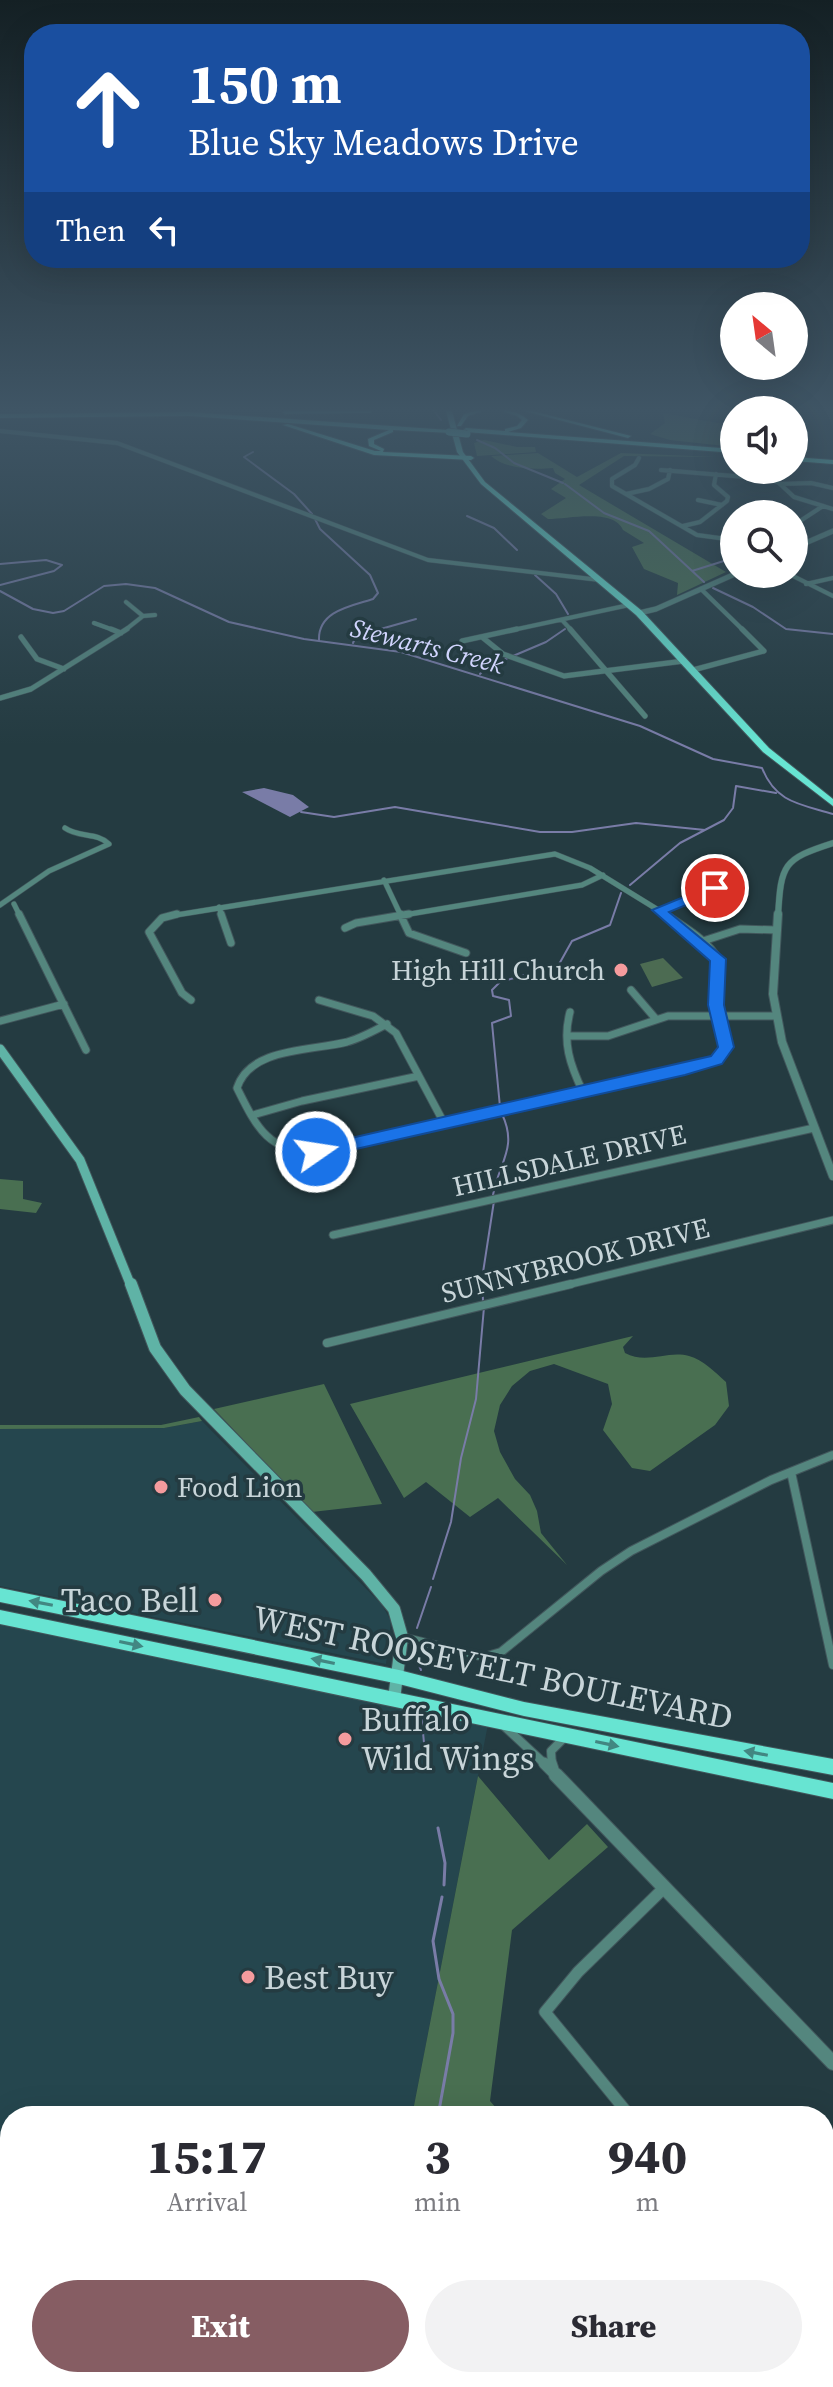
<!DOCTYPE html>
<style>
:root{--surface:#fff;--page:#f2f2f3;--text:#2b2b33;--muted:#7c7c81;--accent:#865d63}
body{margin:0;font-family:"Source Serif 4",serif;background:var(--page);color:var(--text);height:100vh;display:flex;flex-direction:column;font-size:30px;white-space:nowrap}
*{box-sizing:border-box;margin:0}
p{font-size:26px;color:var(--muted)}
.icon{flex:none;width:44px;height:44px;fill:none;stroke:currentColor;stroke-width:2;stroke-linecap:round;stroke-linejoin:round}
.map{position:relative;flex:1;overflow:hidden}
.sheet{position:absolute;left:0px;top:2106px;width:834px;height:282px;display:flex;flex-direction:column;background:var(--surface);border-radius:32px 32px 0 0;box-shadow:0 8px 32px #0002}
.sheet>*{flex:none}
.guide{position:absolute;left:24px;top:24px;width:786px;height:244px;border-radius:32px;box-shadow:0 8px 32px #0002;background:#1a4fa0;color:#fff;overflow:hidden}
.needle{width:52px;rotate:331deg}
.buttons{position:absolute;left:720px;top:292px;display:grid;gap:16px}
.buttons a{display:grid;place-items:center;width:88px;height:88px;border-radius:50%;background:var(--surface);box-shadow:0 8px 32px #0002;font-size:40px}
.pin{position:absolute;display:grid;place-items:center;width:68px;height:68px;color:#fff;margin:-34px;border:4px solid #fff;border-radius:50%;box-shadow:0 2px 8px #0007}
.me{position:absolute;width:88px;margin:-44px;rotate:77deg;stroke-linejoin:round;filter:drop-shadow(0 0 6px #0008)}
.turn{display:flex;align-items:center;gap:28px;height:168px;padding:0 32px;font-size:36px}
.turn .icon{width:104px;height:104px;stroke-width:2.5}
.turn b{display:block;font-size:56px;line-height:68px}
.then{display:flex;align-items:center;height:76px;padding:0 32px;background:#0003;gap:16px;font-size:30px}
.eta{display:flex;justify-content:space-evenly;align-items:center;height:136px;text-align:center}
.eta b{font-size:48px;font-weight:800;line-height:56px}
.primary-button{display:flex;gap:16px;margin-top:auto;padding:16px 32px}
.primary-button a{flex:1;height:92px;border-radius:48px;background:var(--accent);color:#fff;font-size:32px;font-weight:800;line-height:92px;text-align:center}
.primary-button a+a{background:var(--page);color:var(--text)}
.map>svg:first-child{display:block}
.built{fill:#25464e}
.green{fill:#4c6b52}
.forest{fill:#496f51}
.water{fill:#797ca7}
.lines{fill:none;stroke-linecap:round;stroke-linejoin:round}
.stream-far1{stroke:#797ca7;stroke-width:2}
.stream{stroke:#797ca7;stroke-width:3}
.minor-far4-casing{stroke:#42575c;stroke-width:5}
.minor-far3-casing{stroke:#42575c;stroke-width:6}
.minor-far2-casing{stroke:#42575c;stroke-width:9}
.minor-far1-casing{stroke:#42575c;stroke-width:10}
.minor-casing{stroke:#42575c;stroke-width:13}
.tertiary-far3-casing{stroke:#42575c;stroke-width:6}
.tertiary-far2-casing{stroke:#42575c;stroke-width:7}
.tertiary-far1-casing{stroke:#42575c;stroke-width:10}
.tertiary-casing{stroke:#42575c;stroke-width:16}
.secondary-far1-casing{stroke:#42575c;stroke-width:11}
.secondary-casing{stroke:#42575c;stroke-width:14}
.trunk-casing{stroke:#42575c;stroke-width:2}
.motorway-casing{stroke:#42575c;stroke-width:2}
.minor-far4{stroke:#54867e;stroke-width:4}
.minor-far3{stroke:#54867e;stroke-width:5}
.minor-far2{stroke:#54867e;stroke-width:7}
.minor-far1{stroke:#54867e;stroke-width:8}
.minor{stroke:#54867e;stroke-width:11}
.tertiary-far3{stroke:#54867e;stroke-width:5}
.tertiary-far2{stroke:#54867e;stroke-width:6}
.tertiary-far1{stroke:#54867e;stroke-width:8}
.tertiary{stroke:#54867e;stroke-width:14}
.secondary-far1{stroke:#5fb3a6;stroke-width:9}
.secondary{stroke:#5fb3a6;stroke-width:12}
.trunk{fill:#67e4d2;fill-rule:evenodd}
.motorway{fill:#69f4e0;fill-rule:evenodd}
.motorway-bridge-casing{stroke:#42575c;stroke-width:8;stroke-linecap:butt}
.motorway-bridge{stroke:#69f4e0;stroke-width:7}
.oneway{fill:#428782}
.route{fill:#1a73e8;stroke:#114b97;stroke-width:2}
.poi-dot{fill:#f59b9d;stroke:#243b41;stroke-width:3}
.labels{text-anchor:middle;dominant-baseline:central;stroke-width:7;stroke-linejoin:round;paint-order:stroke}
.far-water-label{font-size:26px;font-style:italic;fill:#d0d4fd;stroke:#243b41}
.poi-label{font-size:28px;fill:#c8d5d9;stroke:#243b41;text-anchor:end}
.street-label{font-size:28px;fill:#c8d5d9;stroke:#243b41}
.near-poi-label{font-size:34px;fill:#c8d5d9;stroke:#243b41;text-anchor:start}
.near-street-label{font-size:34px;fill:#c8d5d9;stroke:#243b41}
</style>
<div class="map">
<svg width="833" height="2387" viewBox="0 0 833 2387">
<rect width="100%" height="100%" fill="#243b41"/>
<path class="built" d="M202,1421L382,1605L391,1621L386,1664L0,1586V1429L164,1428Z
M0,1623L489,1719L412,2116H10V2160L0,2158Z"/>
<path class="green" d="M663,958L683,978L652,987L640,964Z"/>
<path class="forest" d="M663,413L734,426V447L670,440L650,434L665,423Z
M484,440L517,447H535L536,452L477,456L474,443Z
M538,453L577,477L621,453L716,457L624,456L579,485L726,572L677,595L678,583L644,569L632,547L644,543L623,530C614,508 568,519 548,519L541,514L566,498L551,489L565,479L555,473L553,468C534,470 505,469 491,456Z
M0,1179L23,1181V1199L42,1203L36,1213L0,1209Z
M633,1336L623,1347L625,1353C647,1365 667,1350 689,1356C703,1360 715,1372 726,1382L729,1406L715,1425L650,1471L632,1468L603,1430L612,1404L608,1384L554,1364L530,1371L512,1386L500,1405L494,1431L500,1452L515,1479L530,1495L537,1511L541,1533L567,1565L498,1498L470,1517L426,1482L404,1498L350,1404Z
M324,1384L382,1504L312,1512L214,1409Z
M199,1417L202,1421L164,1428L0,1429V1425H161Z
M478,1776L549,1860L587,1824L608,1847L512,1930L490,2101L503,2116H412Z
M321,2378H427L424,2387H319Z
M469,2378H710L717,2387H466Z"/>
<path class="water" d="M264,788L293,795L309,807L290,817L242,792Z"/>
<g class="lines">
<path class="stream-far1" d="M434,411L441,420
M477,440L495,448L514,463L563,483
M253,452L244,457L294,494L312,514
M565,484L604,513L649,531L704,582
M467,516L494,528L517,550
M315,519L320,529L370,575L378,593L373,599C351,606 318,611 319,640
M0,564L46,560L62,565L54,571L0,585
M692,571L727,560L734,551
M535,575L556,594L568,614
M713,588L753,607L786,629L833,634
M0,591L33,609L53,613L64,611L104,586L126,584L155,588L229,622L304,639L401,652L640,726L713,759L762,768C776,803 800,804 833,814
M353,643L356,636L416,619
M513,656L546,642L565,629
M480,674L487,666L508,658
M301,812L334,817L395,807L540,832H572L636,823L705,830
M630,885L680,843L724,820L733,808L736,786L776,793
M500,1107L492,1023L511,1016L509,1000L493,996L492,990L500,982L558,966L572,941L610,925L621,893
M493,1195C499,1162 518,1148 502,1114
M483,1301L482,1279L494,1201
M433,1579L451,1522L461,1458L476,1399L484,1307
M417,1628L431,1587
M416,1647L415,1656L421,1670
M421,1712L425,1753"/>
<path class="stream" d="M438,1828L445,1863L444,1885
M438,2116L453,2033V2014L439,1979L433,1941L442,1897
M387,2387L389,2378"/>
<g class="minor-far4-casing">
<path id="minor-far4" d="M0,431L117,443L428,560L600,580
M639,458L635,465L612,479V486L697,535L734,540
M661,470L769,479L779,483L794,497L833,509
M780,484L811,483L833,488
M626,494L649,489L668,479L670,470
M698,500L722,505
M794,525L823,506
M683,526L700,522L727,501L728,497L714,485L716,474
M789,574L833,596
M806,584L833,578
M701,589L744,631
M143,616L155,615
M562,620L572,631
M94,623L116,631
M124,631L143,616L126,602
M508,631L629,605"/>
</g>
<g class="minor-far3-casing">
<path id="minor-far3" d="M111,629L121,633
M570,629L645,716
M21,637L37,659L64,669
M482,637L503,654L564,676L684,661
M462,641L517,629
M693,670L764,651L742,629
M0,698L31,689L127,629
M384,880L401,916
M14,904L20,916
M0,905L49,871L109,844C97,832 79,838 65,828
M219,907L222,916
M659,910L715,888
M170,916L555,854L590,868L668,916
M398,916L582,885L603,875"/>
</g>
<g class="minor-far2-casing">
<path id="minor-far2" d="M19,914L86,1050
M177,914L162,918L149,932L182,993L191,1000
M221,914L231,943
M400,914L409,933L466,953
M345,928L356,923L409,914
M700,942L740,929L776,930
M631,990L655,1018
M319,1000L373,1016L396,1033L444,1123
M570,1012C562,1042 570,1065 583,1092
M0,1021L64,1004
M387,1024C374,1031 361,1038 347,1042C312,1051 250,1047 237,1088C256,1126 268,1153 316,1152L707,1064C714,1060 723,1056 724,1047C727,1033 717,1018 717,1003C718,990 725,972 718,959C708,940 682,926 665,914
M569,1036H608L668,1016H775
M253,1115L302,1101L419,1076
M333,1235L814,1128
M563,1286L833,1220"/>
</g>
<g class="minor-far1-casing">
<path id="minor-far1" d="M327,1343L571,1284
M791,1472L833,1665
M402,1637L484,1657L501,1652L601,1571L631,1551L771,1480L833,1455
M505,1727L546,1765
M552,1765L551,1751L564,1738"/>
</g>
<g class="minor-casing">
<path id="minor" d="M544,1763L556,1775
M551,1763L553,1769
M630,2116L545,2012L578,1972L665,1887
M824,2157L833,2147
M0,2177L10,2180
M824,2344L833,2354
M634,2378L644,2387"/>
</g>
<g class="tertiary-far3-casing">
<path id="tertiary-far3" d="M794,548L833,531
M639,613L656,609L735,574"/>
</g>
<g class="tertiary-far2-casing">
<path id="tertiary-far2" d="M778,916C781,864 783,859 833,843"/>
</g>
<g class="tertiary-far1-casing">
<path id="tertiary-far1" d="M778,914L773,994L782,1042L833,1176"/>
</g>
<g class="tertiary-casing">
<path id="tertiary" d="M556,1775L833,2063"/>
</g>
<g class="secondary-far1-casing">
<path id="secondary-far1" d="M0,1049L80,1160L131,1286"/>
</g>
<g class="secondary-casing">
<path id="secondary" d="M131,1284L155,1348L185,1390L366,1575L394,1609L402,1637L394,1699"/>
</g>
<g class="trunk-casing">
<path id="trunk" d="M446,411H452L463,452L485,482L642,611L769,748L833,799V806L763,752L636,615L481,484L457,452Z
M0,1588L399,1670L524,1702L833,1759V1775L524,1716L399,1684L0,1602Z
M0,1610L833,1783V1799L0,1624Z"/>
</g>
<g class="motorway-casing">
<path id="motorway" d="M284,411H373L370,413L285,414L282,412Z
M475,411H483L468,416L461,426H457L464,414Z
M502,411C512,410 521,413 528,420L521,428L508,432L734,449V453L466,432L463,430L466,428L505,431V429L517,426L522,420L517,416Z
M524,411H532L631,436L628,438Z
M189,412L449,430L451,433L393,430V432L374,440V444L384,449L383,452L471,456L474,458L471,460L374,455L283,425L288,424L375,451H381L369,446L368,439L389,430L189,416L0,418V414Z
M794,457L833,460V464L794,461Z"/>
</g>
<use href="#minor-far4" class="minor-far4"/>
<use href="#minor-far3" class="minor-far3"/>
<use href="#minor-far2" class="minor-far2"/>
<use href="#minor-far1" class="minor-far1"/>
<use href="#minor" class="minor"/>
<use href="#tertiary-far3" class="tertiary-far3"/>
<use href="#tertiary-far2" class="tertiary-far2"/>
<use href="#tertiary-far1" class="tertiary-far1"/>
<use href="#tertiary" class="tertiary"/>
<use href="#secondary-far1" class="secondary-far1"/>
<use href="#secondary" class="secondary"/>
<use href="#trunk" class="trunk"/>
<use href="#motorway" class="motorway"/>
<g class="motorway-bridge-casing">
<path id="motorway-bridge" d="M449,432L467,434"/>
</g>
<use href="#motorway-bridge" class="motorway-bridge"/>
</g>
<defs><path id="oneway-solid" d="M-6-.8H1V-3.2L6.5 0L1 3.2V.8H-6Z" transform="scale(2)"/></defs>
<g class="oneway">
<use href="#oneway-solid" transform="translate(41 1603) rotate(-169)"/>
<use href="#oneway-solid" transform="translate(131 1644) rotate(12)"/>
<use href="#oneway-solid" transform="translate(323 1661) rotate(-168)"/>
<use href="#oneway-solid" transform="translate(607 1744) rotate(12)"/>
<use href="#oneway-solid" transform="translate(756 1753) rotate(-169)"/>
</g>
<linearGradient id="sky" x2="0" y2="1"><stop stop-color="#142024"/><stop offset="0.55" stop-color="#3f5565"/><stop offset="1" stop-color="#3f5565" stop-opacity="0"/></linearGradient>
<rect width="833" height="745" fill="url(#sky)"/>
<path class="route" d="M715,884L720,885V891L669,912L726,959L724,1005L734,1047L722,1064L685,1075L316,1158L310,1156L308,1152L310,1147L316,1146L711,1056L718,1047L708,1005L710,961L652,910Z"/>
<g class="poi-dot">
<circle cx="621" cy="970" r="8"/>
<circle cx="161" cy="1487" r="8"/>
<circle cx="215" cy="1600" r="8"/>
<circle cx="345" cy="1739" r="8"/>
<circle cx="248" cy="1977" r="8"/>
</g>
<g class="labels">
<g class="far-water-label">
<text transform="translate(427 646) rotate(14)">Stewarts Creek</text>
</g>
<g class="poi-label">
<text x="605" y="970">High Hill Church</text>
<text x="177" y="1487" text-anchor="start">Food Lion</text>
</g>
<g class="street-label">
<text transform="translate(569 1160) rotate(-13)">HILLSDALE DRIVE</text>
<text transform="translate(575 1260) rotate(-14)">SUNNYBROOK DRIVE</text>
</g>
<g class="near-poi-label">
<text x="199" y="1600" text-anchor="end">Taco Bell</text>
<text x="361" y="1719">Buffalo<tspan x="361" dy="39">Wild Wings</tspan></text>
<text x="264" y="1977">Best Buy</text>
</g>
<g class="near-street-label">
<text transform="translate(493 1667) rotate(12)">WEST ROOSEVELT BOULEVARD</text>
</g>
</g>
</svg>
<div class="buttons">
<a><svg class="needle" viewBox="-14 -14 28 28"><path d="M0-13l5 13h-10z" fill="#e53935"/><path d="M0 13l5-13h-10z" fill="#7c7c81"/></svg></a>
<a><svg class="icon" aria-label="sound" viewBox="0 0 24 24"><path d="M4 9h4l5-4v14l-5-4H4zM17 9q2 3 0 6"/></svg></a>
<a><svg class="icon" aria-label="search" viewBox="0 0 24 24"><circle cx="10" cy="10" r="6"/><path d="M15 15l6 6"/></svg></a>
</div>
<div class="pin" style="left:715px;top:888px;background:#d93025"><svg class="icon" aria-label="arrive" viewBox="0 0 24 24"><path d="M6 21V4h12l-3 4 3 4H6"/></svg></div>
<svg class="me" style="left:316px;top:1152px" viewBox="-20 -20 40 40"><circle r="17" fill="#1a73e8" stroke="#fff" stroke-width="3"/><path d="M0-11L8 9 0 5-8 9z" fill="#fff"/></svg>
<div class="guide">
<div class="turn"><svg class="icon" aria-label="ahead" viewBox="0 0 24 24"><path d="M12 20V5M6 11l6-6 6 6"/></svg><div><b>150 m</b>Blue Sky Meadows Drive</div></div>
<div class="then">Then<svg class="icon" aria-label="left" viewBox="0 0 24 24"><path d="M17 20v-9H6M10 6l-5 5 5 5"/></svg></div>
</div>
<section class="sheet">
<div class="eta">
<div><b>15:17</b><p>Arrival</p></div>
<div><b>3</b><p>min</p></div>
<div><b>940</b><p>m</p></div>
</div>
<div class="primary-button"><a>Exit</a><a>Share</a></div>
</section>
</div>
